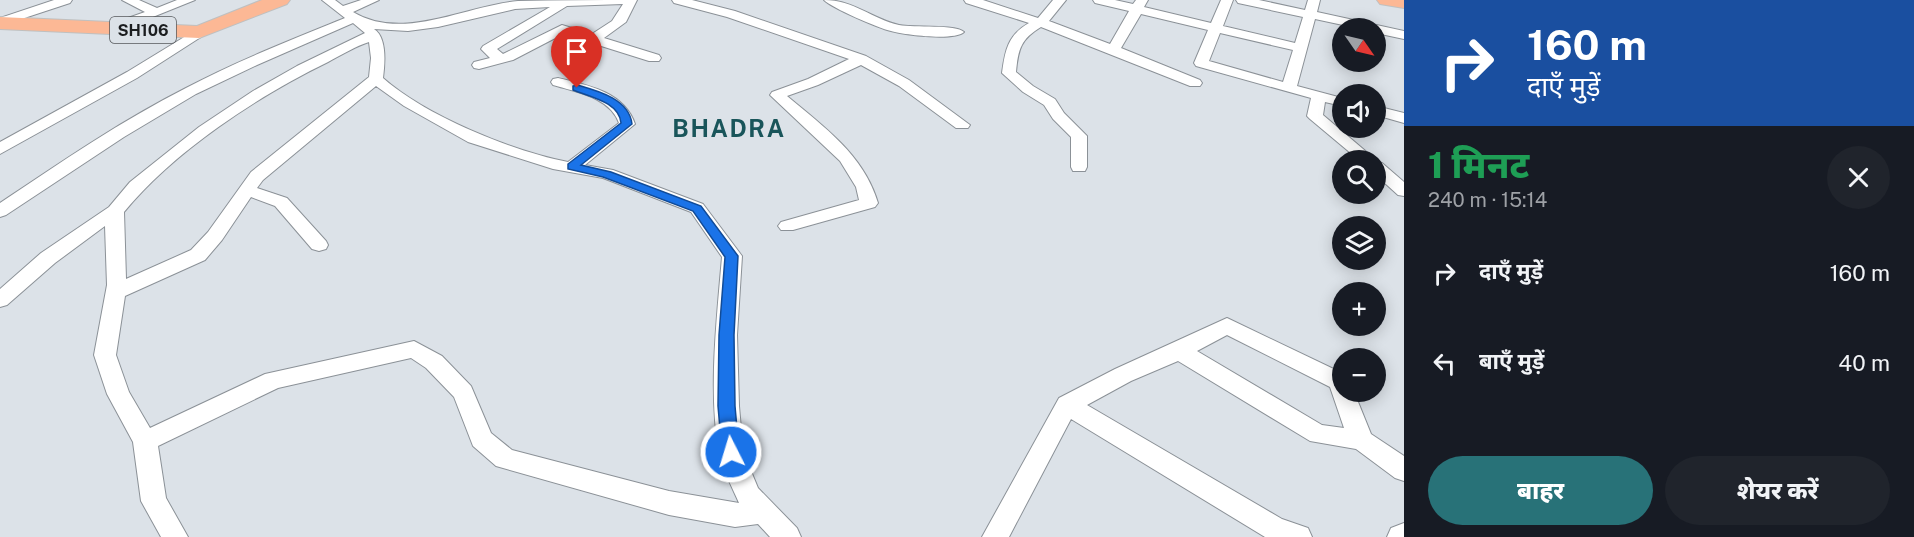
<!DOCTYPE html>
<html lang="hi">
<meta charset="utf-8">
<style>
:root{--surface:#171b24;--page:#20242c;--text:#f1f3f6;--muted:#9ea1a6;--accent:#287278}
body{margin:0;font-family:"Public Sans","Noto Sans Devanagari",sans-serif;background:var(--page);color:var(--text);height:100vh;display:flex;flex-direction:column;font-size:22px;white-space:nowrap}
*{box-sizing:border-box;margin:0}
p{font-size:20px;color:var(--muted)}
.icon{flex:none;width:33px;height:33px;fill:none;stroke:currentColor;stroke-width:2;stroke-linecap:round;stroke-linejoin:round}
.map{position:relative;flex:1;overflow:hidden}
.drawer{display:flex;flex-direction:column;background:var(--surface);width:510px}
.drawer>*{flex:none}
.banner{background:#1a4fa0;color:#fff;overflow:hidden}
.needle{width:39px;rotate:124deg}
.controls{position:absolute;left:1332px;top:18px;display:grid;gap:12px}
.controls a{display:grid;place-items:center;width:54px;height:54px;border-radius:50%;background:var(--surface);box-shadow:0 3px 15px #0003;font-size:30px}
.pin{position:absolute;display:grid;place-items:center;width:51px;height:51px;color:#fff;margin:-62px -26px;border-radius:50% 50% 50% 0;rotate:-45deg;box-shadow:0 0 6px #0007}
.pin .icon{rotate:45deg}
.me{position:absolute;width:66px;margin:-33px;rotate:355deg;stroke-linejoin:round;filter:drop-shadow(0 0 4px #0008)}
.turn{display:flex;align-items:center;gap:21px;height:126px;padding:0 24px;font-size:27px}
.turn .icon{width:78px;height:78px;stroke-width:2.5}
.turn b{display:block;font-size:42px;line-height:51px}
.round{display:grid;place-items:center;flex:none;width:63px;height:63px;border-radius:32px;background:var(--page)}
.summary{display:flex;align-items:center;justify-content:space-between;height:102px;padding:0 24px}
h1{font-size:36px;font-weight:800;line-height:45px;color:#1e9e55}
.cta{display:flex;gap:12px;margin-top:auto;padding:12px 24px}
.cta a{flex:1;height:69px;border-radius:36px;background:var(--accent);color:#fff;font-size:24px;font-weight:800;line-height:69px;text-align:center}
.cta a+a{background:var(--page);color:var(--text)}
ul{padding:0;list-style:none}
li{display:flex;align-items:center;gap:18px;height:90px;padding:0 24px}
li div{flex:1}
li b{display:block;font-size:22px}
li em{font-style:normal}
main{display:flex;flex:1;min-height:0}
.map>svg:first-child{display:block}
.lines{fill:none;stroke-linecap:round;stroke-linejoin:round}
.minor-casing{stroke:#8b9197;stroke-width:2}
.primary-casing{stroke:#bfc0c0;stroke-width:2}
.minor{fill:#fff;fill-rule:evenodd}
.primary{fill:#fcb895;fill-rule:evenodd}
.route{fill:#1a73e8;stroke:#114b97;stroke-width:1.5}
.labels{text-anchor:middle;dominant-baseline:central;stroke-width:4.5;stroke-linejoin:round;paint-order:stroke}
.shield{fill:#dce2e8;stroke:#55585b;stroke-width:1.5}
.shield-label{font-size:16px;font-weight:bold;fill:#1b1d1f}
.district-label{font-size:24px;font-weight:bold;letter-spacing:1.5px;fill:#19555a;stroke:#dce2e8}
</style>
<main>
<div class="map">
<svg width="1404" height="537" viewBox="0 0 1404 537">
<rect width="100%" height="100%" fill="#dce2e8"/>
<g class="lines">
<g class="minor-casing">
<path id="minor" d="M54,0H72L70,3L0,26V18Z
M122,0H139L157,8L177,0H195L118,31H108L106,28L108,25L145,12Z
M322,0H335L343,6L361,0H379L353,12C403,42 464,6 518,1C557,0 598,0 637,0L626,22L604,38L659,55L661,58L659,61H649L563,34L513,60L479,69L474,68L472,65L474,62L490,58L481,49L483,46L550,7L515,9L438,27L408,31L374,29C387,37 385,63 383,78C426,116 512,151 568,162L619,123C610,97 576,92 553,85L551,82L553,79L558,78C588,85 624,92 635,124L585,165L613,170L703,204L742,256L737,335L739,406L743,452L758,488L797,528L801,537H770L758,524L735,527L669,515L496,466L473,446L454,397L426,368L411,358L278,388L158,446L166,498L188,537H161L141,501L133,442L107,394L94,355L107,285L105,226L55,263L7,305L0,307V289L41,253L109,207L130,182L199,127L253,91L297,66L365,33L353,23L257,65L196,94L124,137L6,215L0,217V203C61,162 121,121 186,88C237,61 291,40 345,18ZM623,4L612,21L592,34L562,25L503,54L497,49L567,6ZM369,42L371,58L369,77L251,172L208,232L191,250L126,279L124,212C174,151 258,96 328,62C341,55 356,46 369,42ZM376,86L404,106L468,142L553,169L603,178L691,212L722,257C717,316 708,393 719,451C722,468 732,487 739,503L669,491L512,450L491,433L471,386L442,356L414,341L265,374L150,428L129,392L116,355L125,296L205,260L222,240L251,197L275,206L312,249L319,251L326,249L328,245L326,241L287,198L257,188L263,180Z
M672,0H692L735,11L866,56L909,80L970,125L968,128H956L899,86L861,65L818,85L787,96C824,127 864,155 878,203L875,207L793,230H781L778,226L781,222L859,200L856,187L840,161L770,95L772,92L808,79L849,59L727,17L674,3Z
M824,0C854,0 872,19 899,25C914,28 956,24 964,32C954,41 905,35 891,31C878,28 832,8 824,0Z
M964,0H983L1038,18L1053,0H1066L1049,21L1110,44L1129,11L1095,3L1093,0H1115L1133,4L1136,0H1148L1144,7L1211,23L1221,0H1233L1223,26L1295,43L1303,17L1238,3L1236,0H1259L1305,10L1308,0H1320L1317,12L1404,31V39L1376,33V28H1357L1315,19L1297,86L1342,98V106L1325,102L1323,115L1376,160H1359L1310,119L1307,116L1311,98L1196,66L1194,63L1208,30L1141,14L1121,48L1200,80L1202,83L1200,86H1190L1041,27C1021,39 1018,49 1016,72L1033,86L1055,99L1064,113L1087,136V167L1085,171H1073L1071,167V137L1053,119L1044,105L1023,92L1002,73C1005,50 1008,35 1029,23L966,3ZM1220,33L1293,50L1283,82L1209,61Z
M199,28L204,29L206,32L204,35L137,78L0,154V142L127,72Z
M1376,106L1404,113V123L1376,115Z
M1376,162L1382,163L1404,182V196L1398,195L1376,175Z
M1227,318L1342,373V392H1354L1371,434L1404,456V481L1395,478L1356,449L1310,441L1178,361L1131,381L1087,405L1282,519L1308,528L1312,537H1265L1071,419L1009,537H982L1059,398L1115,369ZM1227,335L1330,387L1344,428L1322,425L1197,351Z
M1404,523V537H1387L1391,528Z"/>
</g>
<g class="primary-casing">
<path id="primary" d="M262,0H290L287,4L199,38L0,29V17L197,26Z
M1377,0H1404V8L1380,4Z"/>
</g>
<use href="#minor" class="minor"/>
<use href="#primary" class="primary"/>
</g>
<path class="route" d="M577,85C598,91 629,99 632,124L581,165L611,172L701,206L738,256L734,335L735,406L739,452L737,457L731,460L725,457L722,452L718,406L719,335L725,257L693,211L603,177L568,169V164L621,123C619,102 590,97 573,90V86Z"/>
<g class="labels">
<rect class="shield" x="110" y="17" width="66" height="26" rx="4.5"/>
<g class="shield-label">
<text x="143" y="30">SH106</text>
</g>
<g class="district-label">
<text x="729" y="128">BHADRA</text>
</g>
</g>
</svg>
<div class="controls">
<a><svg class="needle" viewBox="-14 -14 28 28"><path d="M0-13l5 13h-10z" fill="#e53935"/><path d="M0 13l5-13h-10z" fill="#9ea1a6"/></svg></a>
<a><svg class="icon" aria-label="sound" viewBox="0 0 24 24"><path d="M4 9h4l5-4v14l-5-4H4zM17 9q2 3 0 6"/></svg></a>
<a><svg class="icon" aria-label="search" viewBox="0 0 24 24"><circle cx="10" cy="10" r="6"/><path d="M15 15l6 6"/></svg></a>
<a><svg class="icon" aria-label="layers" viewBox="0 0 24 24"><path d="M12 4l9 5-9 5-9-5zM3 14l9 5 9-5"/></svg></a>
<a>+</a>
<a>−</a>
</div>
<div class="pin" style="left:577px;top:88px;background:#d93025"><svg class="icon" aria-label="arrive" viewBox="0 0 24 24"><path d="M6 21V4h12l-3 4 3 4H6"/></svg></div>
<svg class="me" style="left:731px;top:452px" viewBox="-20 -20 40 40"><circle r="17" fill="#1a73e8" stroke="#fff" stroke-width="3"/><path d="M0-11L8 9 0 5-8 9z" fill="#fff"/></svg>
</div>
<section class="drawer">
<div class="banner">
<div class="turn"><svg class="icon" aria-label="right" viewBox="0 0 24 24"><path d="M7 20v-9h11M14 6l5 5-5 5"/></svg><div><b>160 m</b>दाएँ मुड़ें</div></div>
</div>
<div class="summary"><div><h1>1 मिनट</h1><p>240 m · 15:14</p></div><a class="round"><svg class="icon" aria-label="close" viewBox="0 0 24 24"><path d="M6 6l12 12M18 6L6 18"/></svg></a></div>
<ul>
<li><svg class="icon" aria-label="right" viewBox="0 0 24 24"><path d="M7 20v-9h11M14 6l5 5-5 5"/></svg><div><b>दाएँ मुड़ें</b></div><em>160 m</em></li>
<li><svg class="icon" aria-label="left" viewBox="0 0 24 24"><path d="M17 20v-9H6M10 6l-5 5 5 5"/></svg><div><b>बाएँ मुड़ें</b></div><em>40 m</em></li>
</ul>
<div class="cta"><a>बाहर</a><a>शेयर करें</a></div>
</section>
</main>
